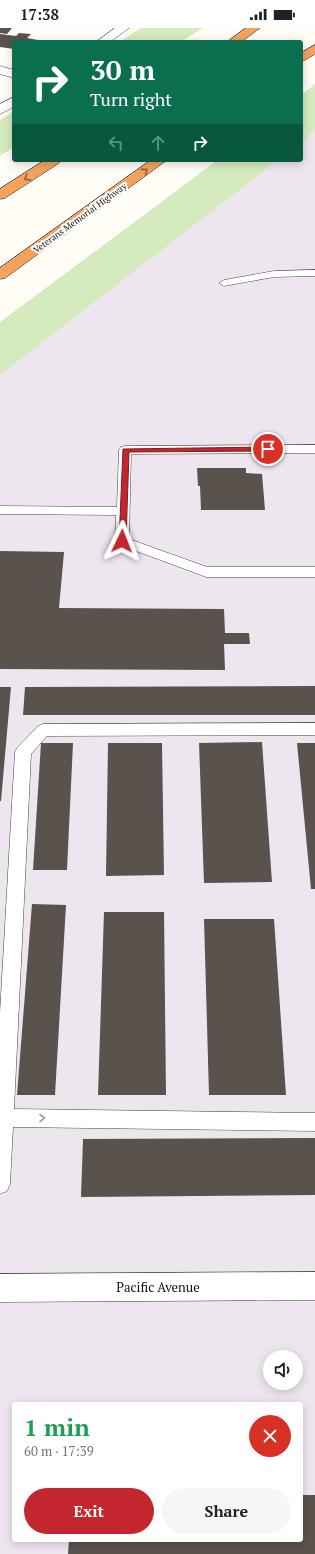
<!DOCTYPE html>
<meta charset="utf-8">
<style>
:root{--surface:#fff;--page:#f6f6f6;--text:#202124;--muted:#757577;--accent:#c4262e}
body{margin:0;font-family:"PT Serif",serif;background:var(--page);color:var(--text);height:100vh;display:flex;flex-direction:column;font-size:15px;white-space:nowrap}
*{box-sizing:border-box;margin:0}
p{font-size:13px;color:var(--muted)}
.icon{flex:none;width:22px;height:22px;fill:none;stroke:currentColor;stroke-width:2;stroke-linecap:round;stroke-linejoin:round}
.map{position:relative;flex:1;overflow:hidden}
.drawer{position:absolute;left:12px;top:1374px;width:291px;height:140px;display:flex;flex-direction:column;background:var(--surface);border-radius:4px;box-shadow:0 2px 10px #0003}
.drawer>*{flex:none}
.banner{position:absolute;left:12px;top:12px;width:291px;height:122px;border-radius:4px;box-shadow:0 2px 10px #0003;background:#0b6e4f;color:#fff;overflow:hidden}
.controls{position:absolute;left:263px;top:1322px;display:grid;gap:8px}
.controls a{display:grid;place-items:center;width:40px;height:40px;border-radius:50%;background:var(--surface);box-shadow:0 2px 10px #0003;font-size:20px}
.pin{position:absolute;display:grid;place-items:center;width:34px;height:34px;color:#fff;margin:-17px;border:2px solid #fff;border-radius:50%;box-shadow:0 1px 4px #0007}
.me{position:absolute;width:44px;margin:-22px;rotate:2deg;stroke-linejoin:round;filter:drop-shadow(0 0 3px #0008)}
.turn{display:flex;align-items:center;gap:14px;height:84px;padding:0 12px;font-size:18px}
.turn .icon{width:52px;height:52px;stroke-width:2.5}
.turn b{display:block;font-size:28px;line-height:34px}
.lanes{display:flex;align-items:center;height:38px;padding:0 12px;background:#0003;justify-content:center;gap:20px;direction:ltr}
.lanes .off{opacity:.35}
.round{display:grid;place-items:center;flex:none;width:42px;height:42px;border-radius:21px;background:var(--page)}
.headline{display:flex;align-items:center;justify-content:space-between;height:68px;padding:0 12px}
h1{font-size:24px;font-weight:700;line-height:30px;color:#1e9e55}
.button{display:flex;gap:8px;margin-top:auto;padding:8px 12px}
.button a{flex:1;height:46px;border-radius:24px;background:var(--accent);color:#fff;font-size:16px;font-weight:700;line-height:46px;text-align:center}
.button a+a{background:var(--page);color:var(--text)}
.status{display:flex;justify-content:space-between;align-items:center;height:28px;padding:0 20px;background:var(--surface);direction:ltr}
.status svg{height:11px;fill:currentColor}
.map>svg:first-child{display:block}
.industrial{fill:#eee6ef;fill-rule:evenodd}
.green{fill:#d5ebbd}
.building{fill:#5a524d}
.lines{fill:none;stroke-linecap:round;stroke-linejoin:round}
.service-casing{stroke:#444;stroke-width:1}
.minor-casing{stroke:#444;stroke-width:1}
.motorway-casing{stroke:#222;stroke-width:1}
.service{fill:#fff;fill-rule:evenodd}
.minor{fill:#fff;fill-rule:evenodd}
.motorway{fill:#f5a25d;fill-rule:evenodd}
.oneway{stroke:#8e613b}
.oneway2{stroke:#a0a0a0}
.route{fill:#c4262e;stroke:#7f191e}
.labels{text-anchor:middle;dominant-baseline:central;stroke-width:4;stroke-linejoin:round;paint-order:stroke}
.far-street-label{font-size:9px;fill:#111;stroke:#fff}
.near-street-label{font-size:13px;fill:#111;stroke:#fff}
</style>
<div class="status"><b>17:38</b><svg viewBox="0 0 49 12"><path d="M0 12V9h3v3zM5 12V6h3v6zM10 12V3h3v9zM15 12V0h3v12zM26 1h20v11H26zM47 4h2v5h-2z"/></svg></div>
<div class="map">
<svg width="315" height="1526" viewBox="0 0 315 1526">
<rect width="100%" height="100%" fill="#fffdf5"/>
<path class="industrial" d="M315,58V1526H0V297L217,132H301V69ZM270,1329H296V1355H270ZM14,1376H301V1512H14Z"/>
<path class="green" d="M141,0H203L180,14H119Z
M315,56V102L301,114V67Z
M14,83V119L0,128V92Z
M218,132H278L0,347V294Z"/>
<path class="building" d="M0,0H12L7,6L0,5Z
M19,5L31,6L27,10L48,14H14V21L0,19V6L16,8Z
M197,440H246V445L262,446L265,482H201L200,458H198Z
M0,523L64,524L59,580L224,581L225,605H249L250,616H224L225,642L0,641Z
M315,658V687H23L25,659Z
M0,659H11L1,773H0Z
M262,714L272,854L204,855L199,715Z
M41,715H73L67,842H33Z
M108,715H162L164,847L106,848Z
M297,715H315V861H311Z
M32,876L66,877L55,1067H17Z
M104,884H164L166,1067H98Z
M204,891H274L286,1067H209Z
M315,1110V1167L81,1169L83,1111Z
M301,1467H315V1526H68L69,1512H301Z"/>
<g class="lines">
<g class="service-casing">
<path id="service" d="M315,242V248L274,249L224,258L219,255L224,252L274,243Z
M315,417V425L131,426L129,511L207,539H315V549H206L201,547L117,516L115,513L116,487L0,486V478L117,479L119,422L121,419L125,418Z
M315,695V707L47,708L31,726L14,1081L315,1085V1103L13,1099L10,1156L7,1163L0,1166V985L15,724L17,720L38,698L43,696Z"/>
</g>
<g class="minor-casing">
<path id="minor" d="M115,0H129L110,14H96Z
M0,38L14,42V50L0,46Z
M14,69V79L0,86V76Z
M315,1244V1272L0,1274V1246Z"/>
</g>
<g class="motorway-casing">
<path id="motorway" d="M246,0H260L241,14H227Z
M315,17V26L301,34V25Z
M45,132H61L59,135L5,170L0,171V161Z
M151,132H167L5,250L0,251V240Z"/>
</g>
<use href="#service" class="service"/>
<use href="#minor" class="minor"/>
<use href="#motorway" class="motorway"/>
</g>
<defs><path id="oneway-chevron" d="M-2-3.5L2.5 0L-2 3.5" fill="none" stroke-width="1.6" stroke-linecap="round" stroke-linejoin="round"/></defs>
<g class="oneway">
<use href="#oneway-chevron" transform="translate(145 143) rotate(-36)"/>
<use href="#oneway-chevron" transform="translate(27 150) rotate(147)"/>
</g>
<use class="oneway2" href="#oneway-chevron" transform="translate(42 1090)"/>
<path class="route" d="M268,419L270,420V423L129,424L126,513L122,516L119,515L123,421Z"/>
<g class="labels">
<g class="far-street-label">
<text transform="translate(80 190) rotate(-36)">Veterans Memorial Highway</text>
</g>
<g class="near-street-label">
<text x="158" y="1259">Pacific Avenue</text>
</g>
</g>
</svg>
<div class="controls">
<a><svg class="icon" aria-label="sound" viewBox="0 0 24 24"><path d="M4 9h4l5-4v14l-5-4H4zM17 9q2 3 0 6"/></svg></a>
</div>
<div class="pin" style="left:268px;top:421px;background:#d93025"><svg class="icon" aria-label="arrive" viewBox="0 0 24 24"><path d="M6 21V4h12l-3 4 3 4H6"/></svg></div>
<svg class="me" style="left:122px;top:513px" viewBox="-20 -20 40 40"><path d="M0-17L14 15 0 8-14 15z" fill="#c4262e" stroke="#fff" stroke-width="4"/></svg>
<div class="banner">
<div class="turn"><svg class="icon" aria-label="right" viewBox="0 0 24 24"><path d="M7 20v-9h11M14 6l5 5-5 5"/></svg><div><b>30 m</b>Turn right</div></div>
<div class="lanes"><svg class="icon off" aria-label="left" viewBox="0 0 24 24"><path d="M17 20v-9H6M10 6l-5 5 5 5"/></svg><svg class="icon off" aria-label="ahead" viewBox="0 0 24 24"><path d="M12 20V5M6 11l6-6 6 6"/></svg><svg class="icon" aria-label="right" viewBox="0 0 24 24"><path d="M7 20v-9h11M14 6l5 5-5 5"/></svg></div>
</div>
<section class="drawer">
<div class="headline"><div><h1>1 min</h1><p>60 m · 17:39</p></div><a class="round" style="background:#d93025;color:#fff"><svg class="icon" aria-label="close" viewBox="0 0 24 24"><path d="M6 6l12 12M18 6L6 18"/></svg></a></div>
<div class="button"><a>Exit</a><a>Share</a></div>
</section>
</div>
